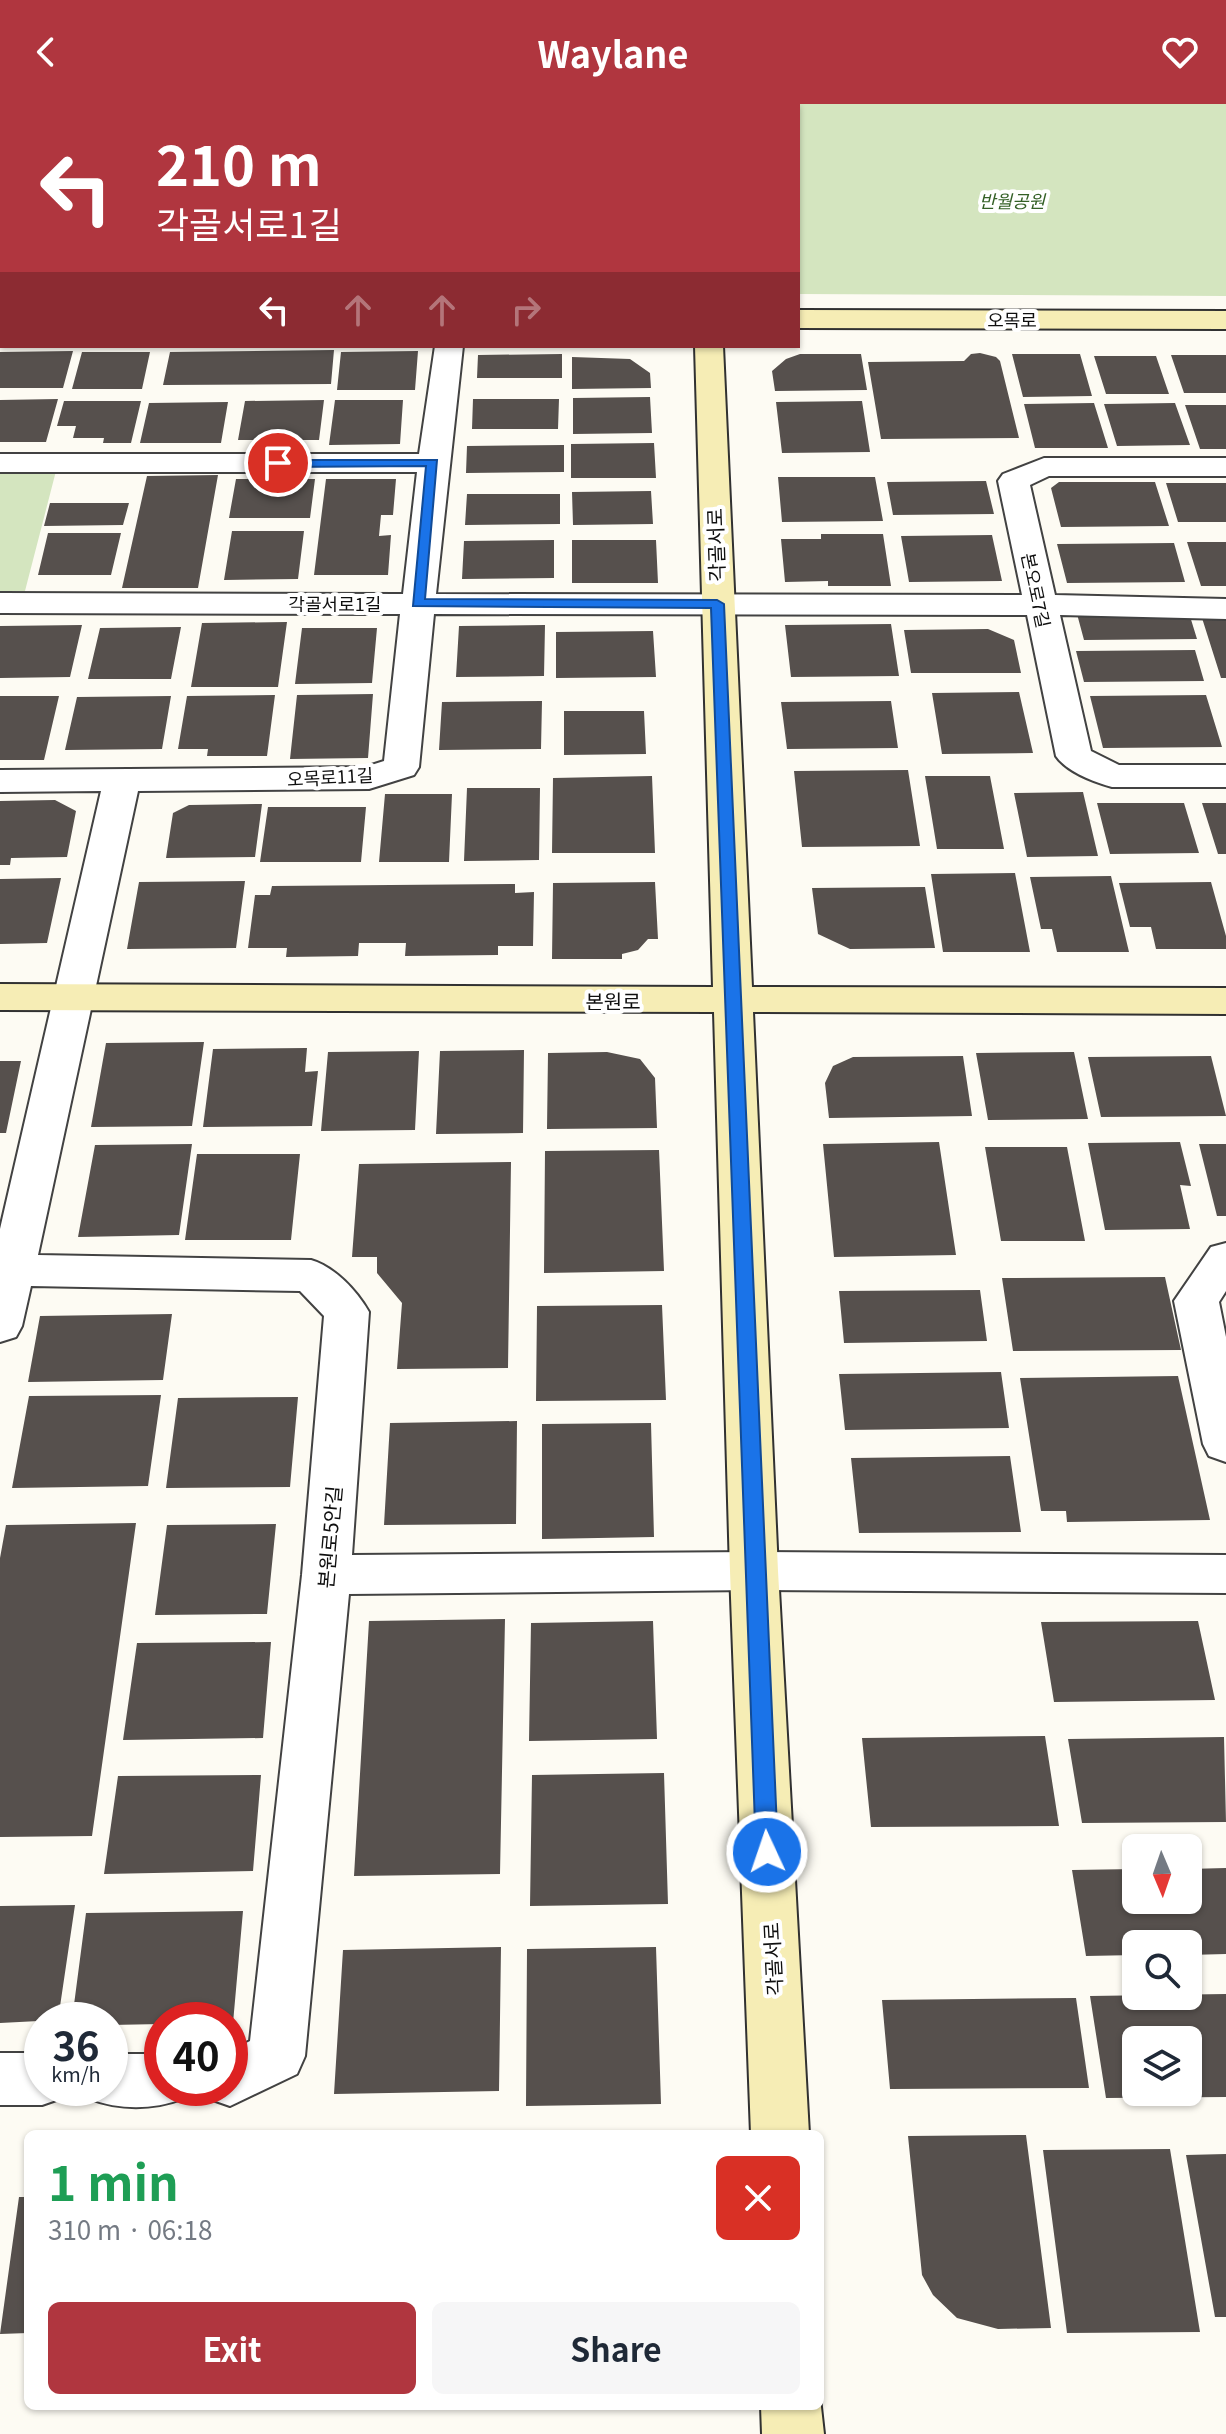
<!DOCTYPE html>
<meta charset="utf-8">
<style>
:root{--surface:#fff;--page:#f6f6f7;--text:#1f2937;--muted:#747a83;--accent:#b0363f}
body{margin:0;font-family:Georgia,"Noto Sans KR",serif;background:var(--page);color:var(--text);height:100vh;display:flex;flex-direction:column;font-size:30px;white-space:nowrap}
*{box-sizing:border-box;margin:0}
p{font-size:26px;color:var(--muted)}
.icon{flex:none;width:44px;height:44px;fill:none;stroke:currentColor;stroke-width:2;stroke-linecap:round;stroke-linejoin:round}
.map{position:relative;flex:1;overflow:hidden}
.side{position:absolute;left:24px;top:2026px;width:800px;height:280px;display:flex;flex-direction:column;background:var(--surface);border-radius:12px;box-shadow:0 2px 6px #0004}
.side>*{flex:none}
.banner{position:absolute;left:0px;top:0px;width:800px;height:244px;box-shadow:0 2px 6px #0004;background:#b0363f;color:#fff;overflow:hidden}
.needle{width:52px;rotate:178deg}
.fabs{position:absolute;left:1122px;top:1730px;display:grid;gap:16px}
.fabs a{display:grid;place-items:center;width:80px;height:80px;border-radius:12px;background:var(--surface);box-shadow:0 2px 6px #0004;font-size:40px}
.speed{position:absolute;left:24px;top:1898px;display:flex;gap:16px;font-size:40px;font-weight:700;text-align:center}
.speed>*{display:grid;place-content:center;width:104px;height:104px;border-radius:50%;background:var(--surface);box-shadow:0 2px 6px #0004;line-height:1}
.speed small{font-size:20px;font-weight:400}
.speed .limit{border:12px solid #d22;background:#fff;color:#111}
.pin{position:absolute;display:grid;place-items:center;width:68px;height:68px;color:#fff;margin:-34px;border:4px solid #fff;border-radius:50%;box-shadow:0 2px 8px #0007}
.me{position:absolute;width:88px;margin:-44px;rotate:357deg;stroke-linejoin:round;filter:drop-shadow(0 0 6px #0008)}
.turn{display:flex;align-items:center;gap:28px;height:168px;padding:0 24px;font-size:36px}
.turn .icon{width:104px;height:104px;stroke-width:2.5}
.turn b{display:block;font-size:56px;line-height:68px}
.lanes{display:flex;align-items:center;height:76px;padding:0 24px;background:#0003;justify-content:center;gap:40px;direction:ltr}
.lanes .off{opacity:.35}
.round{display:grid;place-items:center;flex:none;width:84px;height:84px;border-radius:12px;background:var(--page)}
.overview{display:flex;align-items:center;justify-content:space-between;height:136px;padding:0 24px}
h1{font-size:48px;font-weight:700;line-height:60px;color:#1e9e55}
.cta{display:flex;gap:16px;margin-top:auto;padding:16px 24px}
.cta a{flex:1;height:92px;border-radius:12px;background:var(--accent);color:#fff;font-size:32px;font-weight:700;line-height:92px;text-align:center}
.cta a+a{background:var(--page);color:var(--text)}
header{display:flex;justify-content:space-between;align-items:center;height:104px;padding:0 24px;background:var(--accent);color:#fff;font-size:36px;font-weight:700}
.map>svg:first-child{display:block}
.green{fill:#d4e5bf}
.building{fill:#56504d;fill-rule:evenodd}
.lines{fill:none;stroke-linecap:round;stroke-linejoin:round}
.street-casing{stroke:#424242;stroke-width:4}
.secondary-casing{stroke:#313131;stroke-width:4}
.street{fill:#fff;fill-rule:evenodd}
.secondary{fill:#f6edb5;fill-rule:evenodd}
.route{fill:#1a73e8;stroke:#114b97;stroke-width:2}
.labels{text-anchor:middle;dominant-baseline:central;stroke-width:8;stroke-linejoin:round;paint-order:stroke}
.far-park-label{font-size:18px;font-style:italic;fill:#346026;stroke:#fff}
.far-street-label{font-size:18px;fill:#0f0f0f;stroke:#fff}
.street-label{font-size:20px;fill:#0f0f0f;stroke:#fff}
</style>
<header><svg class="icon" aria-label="back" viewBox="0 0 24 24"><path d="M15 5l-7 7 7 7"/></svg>Waylane<svg class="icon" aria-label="heart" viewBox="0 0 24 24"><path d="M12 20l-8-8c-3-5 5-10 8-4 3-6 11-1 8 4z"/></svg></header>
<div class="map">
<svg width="1226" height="2330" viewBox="0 0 1226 2330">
<rect width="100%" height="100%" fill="#fdfbf3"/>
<path class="green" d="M292,0H1226V192L798,190V2Z
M0,367H56L25,487H0Z"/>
<path class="building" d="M334,246L331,280L163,281L170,248Z
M73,247L63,284H0V248Z
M418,247L415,286H337L341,248Z
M82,248H150L142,285H72Z
M980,249L996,253L1000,257L1019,334L881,335L868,258L964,257L971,250Z
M562,250V274H477L478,251Z
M800,250H861L867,286L775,287L772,267L786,255Z
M1012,250H1080L1092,292L1023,293Z
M1171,251H1226V289H1184Z
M1094,252H1156L1169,290H1106Z
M572,253L630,255L650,269L651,284L572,285Z
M650,293L652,329L573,330V294Z
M58,295L46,338H0V296Z
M473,295H559L558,325H472Z
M324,296L319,336H238L245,297Z
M335,296H403L400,340L329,341Z
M64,297H141L131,339H103L104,334H73L76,322H57Z
M862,297L870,348L782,349L776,298Z
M228,298L221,339H140L149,299Z
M1094,299L1108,344H1035L1024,300Z
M1175,299L1190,341L1117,342L1104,300Z
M1185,301H1226V345H1200Z
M654,339L656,374H571V340Z
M564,341V368L466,369L467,342Z
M218,371L198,484H122L147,372Z
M778,373H875L883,417L782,418Z
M236,375H315L310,414H229Z
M326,375H396L393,411H381L379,432L391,431L388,471H314Z
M986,377L994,410L893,411L887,378Z
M1059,378H1155L1169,422L1061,423L1051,384Z
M1166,379H1226V418H1178Z
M651,387L653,420L573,421L572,388Z
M467,390H560V420L465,421Z
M50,399H129L123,421L44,422Z
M232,427H304L298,475L224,476Z
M48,429H121L111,471H38Z
M821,430H883L891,482H828V477L785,478L781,435H821Z
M992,431L1002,477L909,478L901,432Z
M554,436V474L462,475L464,437Z
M572,436H656L658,479H572Z
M1187,438H1226V482H1201Z
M1174,439L1185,478L1067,479L1057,440Z
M1189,509L1197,535L1084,536L1077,510Z
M1226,513V574H1221L1202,514Z
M287,518L278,583H191L202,519Z
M891,520L899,572L791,573L785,521Z
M82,521L70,573L0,574V522Z
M545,521L544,572L456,573L459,522Z
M181,523L171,575H88L100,524Z
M302,524H377L372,579L295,580Z
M988,525L1014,536L1021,569H911L904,526Z
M653,527L656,573L556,574V528Z
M1195,546L1204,577L1084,578L1076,547Z
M1019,588L1033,649L942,650L932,589Z
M373,590L368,654L290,655L297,591Z
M275,591L267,652H207L208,645H178L187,592Z
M1206,591L1222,643L1103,644L1090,592Z
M0,592H59L44,656H0Z
M171,592L162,645L65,646L77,593Z
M542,597L541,645L439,646L442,598Z
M891,597L898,644L787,645L781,598Z
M564,607H644L646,650L564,651Z
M908,666L920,742L802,743L794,667Z
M652,672L655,749H552L553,674Z
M925,672H990L1004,745H937Z
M467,684H540L539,756L464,757Z
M1083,688L1098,752L1027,753L1014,689Z
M385,690H452L449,758H379Z
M55,696L76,707L67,753L11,754L10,761H0V697Z
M1097,699H1184L1199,749L1110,750Z
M1202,699H1226V750H1218Z
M262,700L255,753L166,754L173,709L189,701Z
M268,703H366L361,758H260Z
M1015,769L1030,848H943L931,770Z
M1111,772L1129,848H1057L1052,825H1041L1030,773Z
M61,774L47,839L0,840V775Z
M245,777L236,844L127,845L139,778Z
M655,778L658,835H648L638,846L622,850V855H552L553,779Z
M1211,778L1226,832V845H1156L1151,823H1130L1119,779Z
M515,780V789L534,788L533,842H498V851L405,852L406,839H359L358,852L286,853L287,844H248L255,791H270L272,782Z
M925,783L935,844L850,845L818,830L812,784Z
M204,938L192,1022L91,1023L106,939Z
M307,944L305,968L318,967L312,1022L203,1023L213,945Z
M524,946L523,1029L436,1030L440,947Z
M419,947L415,1026L321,1027L328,948Z
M607,948L640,955L655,974L657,1024L547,1025L548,949Z
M1074,948L1088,1015L988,1016L976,949Z
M963,952L972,1012L829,1014L825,979L833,962L853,953Z
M1211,952L1226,1012L1101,1013L1088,953Z
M0,957H21L6,1029H0Z
M939,1038L956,1151L834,1153L823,1040Z
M1180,1038L1191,1082L1180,1081L1190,1125L1105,1126L1088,1039Z
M192,1040L179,1131L78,1133L95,1041Z
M1199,1040H1226V1112H1217Z
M985,1043H1067L1085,1137H1001Z
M659,1046L664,1167L544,1169L545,1047Z
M197,1050H300L291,1136H185Z
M511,1058L508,1264L397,1265L402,1199L377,1169V1153H352L359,1060Z
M1165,1173L1181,1246L1013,1247L1002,1174Z
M980,1186L987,1237L844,1239L839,1187Z
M662,1201L666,1296L536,1297L537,1202Z
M172,1210L163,1276L28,1278L40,1212Z
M1001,1268L1009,1324L845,1326L839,1270Z
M1178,1272L1210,1416L1067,1418L1066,1407H1041L1020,1274Z
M161,1291L148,1382L12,1384L29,1292Z
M298,1293L290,1383L166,1384L178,1294Z
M517,1317L516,1420L384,1421L390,1319Z
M651,1319L654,1433L542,1435V1320Z
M1010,1352L1021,1428L859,1429L851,1354Z
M136,1419L92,1732L0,1733V1454L6,1421Z
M276,1420L267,1510L155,1511L167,1421Z
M505,1515L500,1770L354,1772L369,1517Z
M653,1517L657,1635L529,1637L531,1519Z
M1198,1517L1215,1596L1054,1598L1041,1518Z
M271,1538L263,1634L123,1636L137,1539Z
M1045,1632L1059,1722L871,1723L862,1634Z
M1224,1633L1226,1718L1082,1719L1068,1635Z
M664,1669L668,1800L530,1802L532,1671Z
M261,1671L253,1767L104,1770L118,1672Z
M1226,1764V1850L1188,1851V1840H1136V1851L1086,1852L1072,1766L1136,1765V1796H1188V1765Z
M75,1801L58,1916L0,1919V1802Z
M243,1807L233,1919L230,1916H162V1920L110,1921V1916H72L86,1809Z
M501,1843L499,1987L334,1990L343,1846Z
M656,1843L661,2000L526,2002L527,1845Z
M1226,1890V1993L1106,1994L1090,1892ZM1136,1936H1188V1988H1136Z
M1076,1894L1089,1984L890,1985L882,1896Z
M1026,2031L1051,2224L998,2225L957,2214L933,2191L922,2171L908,2032Z
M1170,2045L1200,2228L1067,2229L1043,2046Z
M1226,2050V2213H1215L1186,2051Z
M19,2093H28V2229L0,2230Z"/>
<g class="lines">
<g class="street-casing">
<path id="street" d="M57,0H87L55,2Z
M2,23V39L0,40V24Z
M435,242H463L436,490L1022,491L998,377L1003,370L1044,354H1226V372H1049L1030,381L1055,491L1226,495V515L1060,511L1091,647L1119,661H1226V683H1112C1094,678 1067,668 1056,652L1027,511L434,510L419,663L414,671L369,685L138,687L38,1151L311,1156C335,1163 357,1187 369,1208L352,1451L754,1448L1226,1451V1489L754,1486L349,1490L305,1952L297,1970L230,2002L210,1995L205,1984H230V1947L250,1937L302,1471L324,1212L300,1187L31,1182L22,1222L16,1233L0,1238V1125L101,687L0,688V666L365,663L384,657L400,510L0,509V489L403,490L417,368H0V350H419Z
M1226,1139V1187L1219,1198L1226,1233V1358L1209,1352L1203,1340L1174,1197L1211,1143Z
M0,1949H42V1984H67L62,1994L42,2001H0Z
M110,1950H162V1984H187L182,1995C153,2006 119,2006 90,1995L85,1984H110Z"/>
</g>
<g class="secondary-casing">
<path id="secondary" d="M220,0H246L219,2Z
M0,205H2V223H0Z
M798,206L1226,207V225L798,224Z
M695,242H723L752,883L1226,884V910L753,908L778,1467L809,2030H751L730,1467L714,908L0,906V880L713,883Z
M820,2294L824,2330H762L761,2302H820Z"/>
</g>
<use href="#street" class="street"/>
<use href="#secondary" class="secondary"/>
</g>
<path class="route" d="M274,356H437L425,495L717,496L724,500L778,1748L774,1755L767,1758L759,1755L756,1748L711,504L413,502L426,362L278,363L274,362Z"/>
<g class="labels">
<g class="far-park-label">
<text x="1012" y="96">반월공원</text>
</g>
<g class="far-street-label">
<text x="1012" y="215">오목로</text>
<text transform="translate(1037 486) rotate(78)">본오로7길</text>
<text x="335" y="499">각골서로1길</text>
<text transform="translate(330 672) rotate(-3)">오목로11길</text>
</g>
<g class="street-label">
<text transform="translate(715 441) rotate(-92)">각골서로</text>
<text x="613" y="896">본원로</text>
<text transform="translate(329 1433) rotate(-85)">본원로5안길</text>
<text transform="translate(772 1855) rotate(-93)">각골서로</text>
</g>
</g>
</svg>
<div class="fabs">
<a><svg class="needle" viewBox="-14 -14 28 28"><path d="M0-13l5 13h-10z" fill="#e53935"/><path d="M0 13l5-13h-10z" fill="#747a83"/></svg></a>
<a><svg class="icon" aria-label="search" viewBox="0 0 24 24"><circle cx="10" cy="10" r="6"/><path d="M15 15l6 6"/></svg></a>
<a><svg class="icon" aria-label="layers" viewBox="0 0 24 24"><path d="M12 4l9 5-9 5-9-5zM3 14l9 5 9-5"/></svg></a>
</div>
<div class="speed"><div>36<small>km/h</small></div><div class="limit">40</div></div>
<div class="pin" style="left:278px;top:359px;background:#d93025"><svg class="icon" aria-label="arrive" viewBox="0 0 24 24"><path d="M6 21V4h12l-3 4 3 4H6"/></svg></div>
<svg class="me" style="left:767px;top:1748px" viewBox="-20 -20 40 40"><circle r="17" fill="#1a73e8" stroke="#fff" stroke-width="3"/><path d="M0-11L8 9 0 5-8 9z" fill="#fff"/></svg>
<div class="banner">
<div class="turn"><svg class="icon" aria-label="left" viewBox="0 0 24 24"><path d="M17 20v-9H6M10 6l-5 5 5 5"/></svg><div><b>210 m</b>각골서로1길</div></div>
<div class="lanes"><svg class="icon" aria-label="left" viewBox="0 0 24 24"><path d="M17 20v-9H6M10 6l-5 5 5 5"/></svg><svg class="icon off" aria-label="ahead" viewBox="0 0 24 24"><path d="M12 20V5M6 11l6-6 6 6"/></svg><svg class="icon off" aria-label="ahead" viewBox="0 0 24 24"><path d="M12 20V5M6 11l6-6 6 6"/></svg><svg class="icon off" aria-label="right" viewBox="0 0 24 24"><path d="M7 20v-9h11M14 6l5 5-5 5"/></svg></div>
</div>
<section class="side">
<div class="overview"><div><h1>1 min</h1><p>310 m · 06:18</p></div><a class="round" style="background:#d93025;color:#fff"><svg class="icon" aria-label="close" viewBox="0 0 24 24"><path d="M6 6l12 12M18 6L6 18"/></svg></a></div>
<div class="cta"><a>Exit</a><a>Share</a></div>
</section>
</div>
